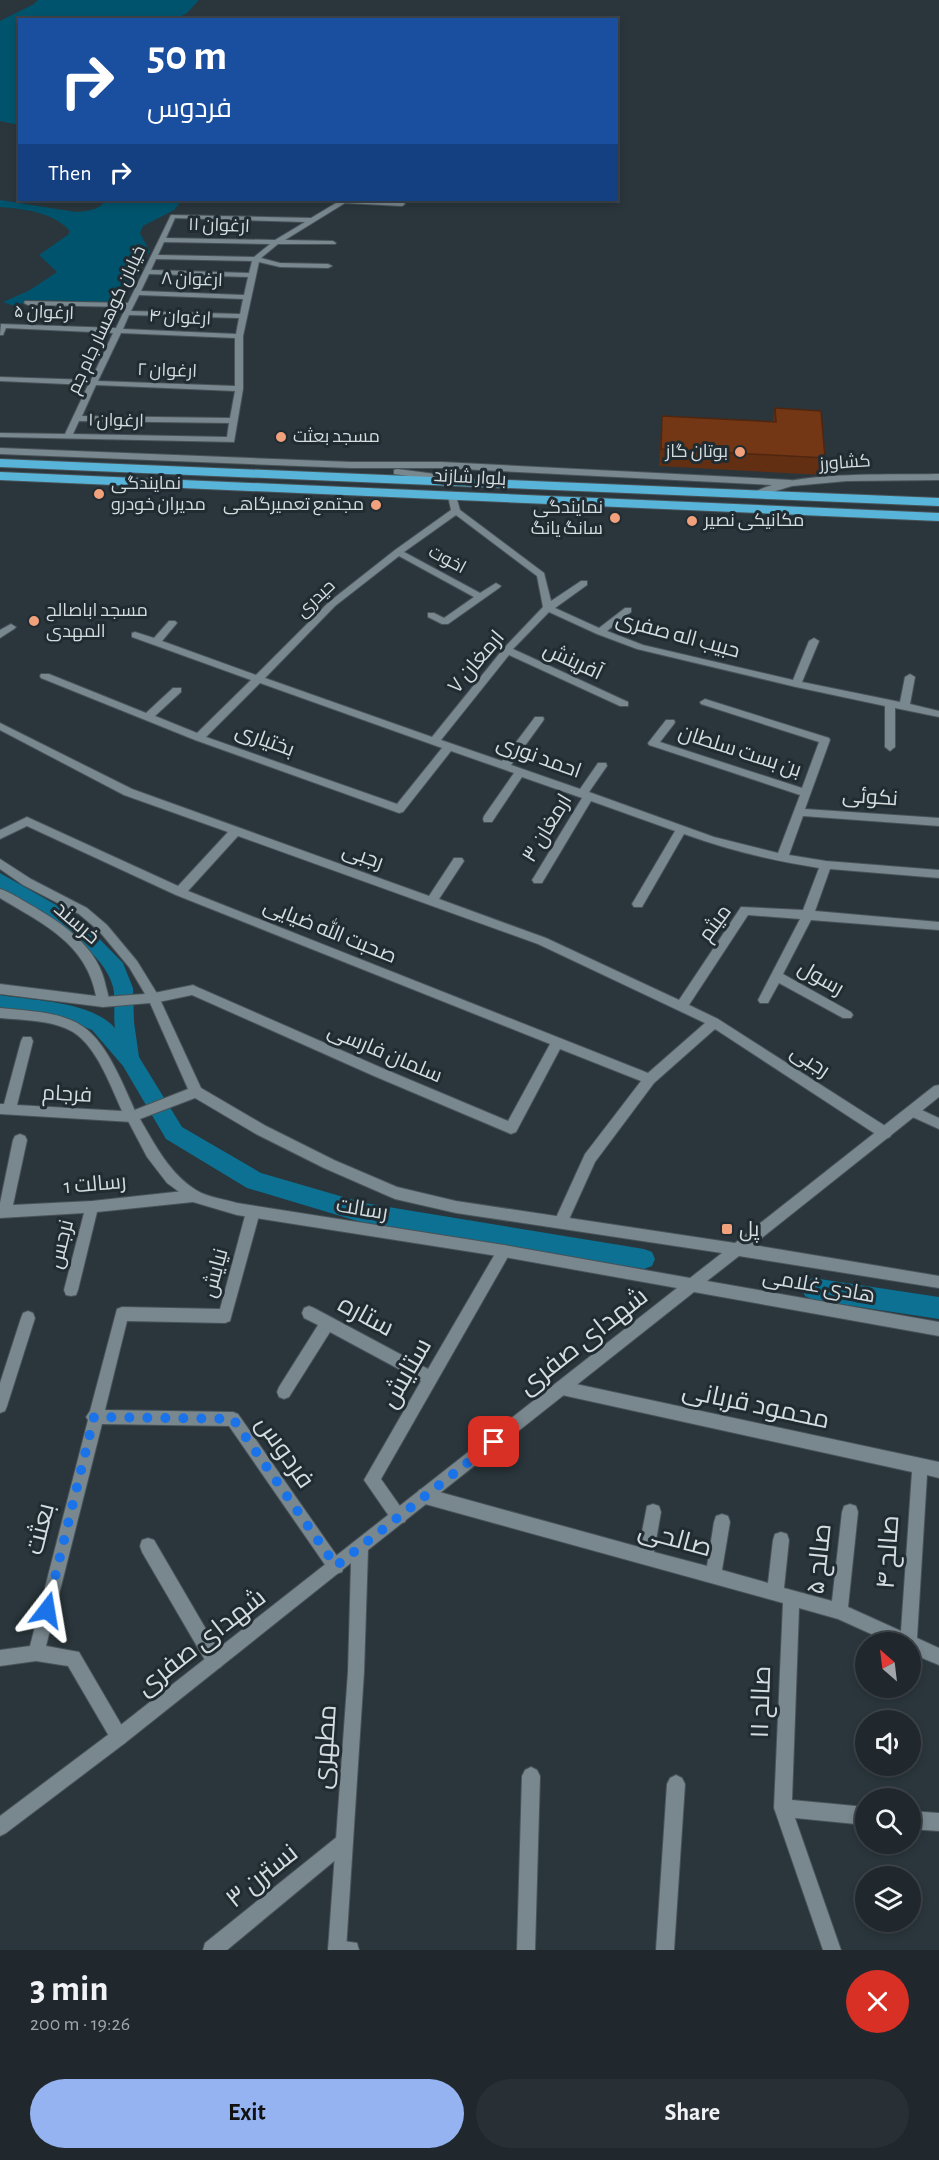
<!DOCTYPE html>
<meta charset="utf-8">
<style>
:root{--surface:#20282d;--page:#283035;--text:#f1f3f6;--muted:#a2a6aa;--line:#3d4449;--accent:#95b2f1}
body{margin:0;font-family:"Alegreya Sans",Cairo,sans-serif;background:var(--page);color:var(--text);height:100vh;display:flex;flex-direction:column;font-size:22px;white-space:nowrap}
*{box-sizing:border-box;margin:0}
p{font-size:20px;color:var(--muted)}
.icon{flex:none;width:33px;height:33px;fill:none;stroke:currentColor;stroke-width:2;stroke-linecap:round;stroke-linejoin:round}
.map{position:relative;height:1950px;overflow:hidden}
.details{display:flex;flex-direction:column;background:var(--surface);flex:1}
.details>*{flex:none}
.hud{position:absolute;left:18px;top:18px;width:600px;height:183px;border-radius:0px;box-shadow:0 3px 9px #0003,0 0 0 2px var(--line);background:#1a4fa0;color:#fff;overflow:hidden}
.needle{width:39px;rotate:332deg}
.tools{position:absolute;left:855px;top:1632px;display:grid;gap:12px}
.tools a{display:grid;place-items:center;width:66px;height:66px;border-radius:50%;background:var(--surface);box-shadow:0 3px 9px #0003,0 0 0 2px var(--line);font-size:30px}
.pin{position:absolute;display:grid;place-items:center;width:51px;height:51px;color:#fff;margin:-26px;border-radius:12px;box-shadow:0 3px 9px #0006}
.me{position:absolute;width:66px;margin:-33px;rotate:14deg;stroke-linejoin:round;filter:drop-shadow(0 0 4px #0008)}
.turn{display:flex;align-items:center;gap:21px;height:126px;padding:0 30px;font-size:27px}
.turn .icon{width:78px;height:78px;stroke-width:2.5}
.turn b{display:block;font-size:42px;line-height:51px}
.then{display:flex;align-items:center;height:57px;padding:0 30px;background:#0003;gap:12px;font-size:22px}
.round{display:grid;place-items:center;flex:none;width:63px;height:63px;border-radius:32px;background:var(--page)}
.head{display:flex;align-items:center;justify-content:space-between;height:102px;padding:0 30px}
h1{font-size:36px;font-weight:700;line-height:45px}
.button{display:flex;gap:12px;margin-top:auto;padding:12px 30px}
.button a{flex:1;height:69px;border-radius:36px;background:var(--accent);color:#111;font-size:24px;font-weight:700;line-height:69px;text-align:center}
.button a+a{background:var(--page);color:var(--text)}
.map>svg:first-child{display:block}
.green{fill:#00536c}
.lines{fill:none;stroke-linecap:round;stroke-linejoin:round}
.canal{fill:#0c7192;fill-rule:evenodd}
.minor-casing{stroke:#485358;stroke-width:2}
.tertiary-casing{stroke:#485358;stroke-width:2}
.trunk-casing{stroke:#485358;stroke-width:2}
.minor{fill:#79878e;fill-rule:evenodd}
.tertiary{fill:#79878e;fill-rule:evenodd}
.trunk{fill:#58b4d9;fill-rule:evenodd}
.wall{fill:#632f13}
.building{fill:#733716;stroke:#50260f;stroke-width:1.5}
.route{stroke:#1a73e8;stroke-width:10;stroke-dasharray:0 18}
.poi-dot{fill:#f1a17c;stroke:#202c32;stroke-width:2}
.labels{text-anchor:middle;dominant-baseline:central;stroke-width:6;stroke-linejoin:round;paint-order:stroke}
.far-street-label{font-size:18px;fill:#d4dce0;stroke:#202c32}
.far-poi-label{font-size:18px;fill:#d4dce0;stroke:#202c32;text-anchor:start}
.street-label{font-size:21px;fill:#d4dce0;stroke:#202c32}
.poi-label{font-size:21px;fill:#d4dce0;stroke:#202c32;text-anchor:start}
.near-street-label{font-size:26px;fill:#d4dce0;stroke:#202c32}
</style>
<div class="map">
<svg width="939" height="1950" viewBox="0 0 939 1950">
<rect width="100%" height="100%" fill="#2a363c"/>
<path class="green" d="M38,0H199L187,13L176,19L20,20L19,125L0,121V21L34,4Z
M0,200L76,212C85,211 98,211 104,202L102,200H182L174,210L143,226L140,233L150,252L139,259L120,302L31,300L14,306L3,302L30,290L57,272L39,255L69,234V230C52,212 24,209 0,207Z"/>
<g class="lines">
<path class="canal" d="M0,873L79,918L123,963L133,988L134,1022L139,1057L182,1127L261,1173L364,1203L644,1249L652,1252L655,1259L652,1266L644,1269L364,1223L247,1188L166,1139L123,1066L92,1030L75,1023L0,1011V995C35,1001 91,1001 115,1028C113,1015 116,1000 113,987C104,947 33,909 0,889Z
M813,1278L939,1297V1319L813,1300L805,1296L802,1289L805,1282Z"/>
<g class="minor-casing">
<path id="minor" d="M341,200L402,202L405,204L402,206L345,203L285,240L333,241L336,243L335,244H278L261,258L280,263L328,264L332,266L328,268L280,267L259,262L243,336V389L234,442L0,437V433L65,434L88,385L0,381V377L91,380L113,333L6,328L3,335H0L1,324L116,328L126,307L28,305L24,303L25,301L128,303L171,215L311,218ZM175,218L305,222L275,240L166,238ZM164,242L270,244L254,257L158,255ZM156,259L252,261L249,273L151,270ZM149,274L248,277L244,295L141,291ZM139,295L243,299L240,314L131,311ZM129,315L239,318L236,334L123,329ZM121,333L235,338V386L98,381ZM96,385L235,391L230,418L82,416ZM79,421L229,423L227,437L73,434Z
M0,448L351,462H442L791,480L795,483L791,486L442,468H351L0,454Z
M397,469L451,476L455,479L451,482L394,474V470Z
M452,493L456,496L460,510L544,573L551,601L581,581H587V585L555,608L599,628L625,608H631V612L607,631L643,645L793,680L809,641L814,638L819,641L802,682L900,702L905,677L910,674L915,677L910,704L939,711V717L895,708V747L890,751L885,747V706L796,687L637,649L597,634L549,612L513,649L628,702V706H620L509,655L441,740L502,761L535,717H543L544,719L543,721L511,765L580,789L598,763H606L607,766L589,792L714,837L778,853L800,795L649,745L648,743L666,720H674L675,722L674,724L660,742L802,788L819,742L701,704L700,702L705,699L829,738L830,740L805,809L939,818V826L803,816L789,855L826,861L939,870V878L830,869L815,911L939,922V930L811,920L783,974L851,1012L853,1015L851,1018H843L779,983L768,1003H760L758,1000L800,919L748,915L689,1005L718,1019L890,1129L892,1133L890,1137L885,1139L880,1137L715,1029L654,1083L595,1162L566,1226L561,1228L556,1226L554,1222L585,1154L641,1081L560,1049L516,1132L511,1134L374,1076L192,995L154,1003L150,1001L148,998L150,995L154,993L193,985L197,987L382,1068L508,1121L550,1044L176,895L27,826L0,839V830L27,817L178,886L228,832L124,795L0,730V723L132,789L429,896L454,858H462L464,861L439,899L546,938L679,1000L741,907L803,910L819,868C773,861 728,850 684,834L642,907H634L632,904L675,831L591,801L542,883H534L532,880L534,877L582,798L522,777L492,822H484L483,819L484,816L514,773L451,751L403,812L399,813L195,740L41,678L40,676L41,674H49L146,713L173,688H181V692L155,716L197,733L251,680L132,637V633L135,632L154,638L169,621H175L177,623L162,641L256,675L329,602L395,550L451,510L448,496ZM456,515L537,576L543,607L504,648L432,737L265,678L335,606L399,556L474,597L444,618L434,613H428V617L442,624H448L499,588L501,586L496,583L480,593L404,552ZM260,683L442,748L397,804L206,737ZM238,836L538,944L705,1023L648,1073L188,891Z
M11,624L16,627L14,629L0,638V630Z
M0,889C10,892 20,899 29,904C62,923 99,947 106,987C108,994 110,999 107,1005L103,1007L0,994V984L96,996C86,943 43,924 0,898Z
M0,1008C26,1011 60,1011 82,1026C108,1042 125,1090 138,1117L137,1121L132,1122L0,1114V1104H4L21,1041L23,1037H31L33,1041L17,1105L122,1111C111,1087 97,1047 73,1032C53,1020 22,1020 0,1018Z
M913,1106L939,1118V1129L908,1115L907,1111L908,1107Z
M20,1134L25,1136L27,1140L13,1205L92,1201L193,1190L198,1192L200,1196L198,1200L193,1202L97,1212L78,1290L76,1295L71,1296L66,1295L64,1290L84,1213L0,1218V1203L13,1140L15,1136Z
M253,1206L258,1208L260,1212L230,1321L225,1323L127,1321L105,1410L233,1412L238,1414L344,1566L342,1572L336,1574L330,1572L229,1426L102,1424L46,1646L79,1652L125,1731L128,1737L125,1743L119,1746L113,1743L68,1666L36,1661L0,1666V1650L30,1646L88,1420L86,1417L90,1411L117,1309L122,1307L220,1309L246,1212L248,1208Z
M504,1245L509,1247L511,1251L509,1255L381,1479L407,1516L405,1522L399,1524L393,1522L364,1480L421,1381L330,1332L289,1397L284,1399L279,1397L277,1392L279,1387L318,1325L304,1318L302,1313L304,1308L309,1306L314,1308L428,1369L499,1247Z
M28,1311L33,1313L35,1318L7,1406L5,1411L0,1413V1383L21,1318L23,1313Z
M562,1381L939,1462V1478L927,1475L917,1638L939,1648V1665L910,1653V1642H889L838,1619L799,1608L792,1800L866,1807V1825L795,1818L841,1950H823L774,1808L783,1603L425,1504L419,1502L417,1496L419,1490L425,1488L639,1547L647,1506L653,1504L659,1506L661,1512L654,1552L707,1566L714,1522L716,1516L722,1514L728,1516L730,1522L722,1570L768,1583L773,1540L775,1534L781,1532L787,1534L789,1540L784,1588L832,1601L842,1512L844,1506L850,1504L856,1506L858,1512L848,1607L901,1631L912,1472L562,1395L557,1393L555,1388L557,1383Z
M148,1538L154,1540L221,1655L223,1661L221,1667L215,1669L209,1667L142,1552L140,1546L142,1540Z
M531,1767L537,1770L540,1776L535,1950H517L522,1776L525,1770Z
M676,1775L682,1778L685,1784L674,1950H656L667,1784L670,1778Z
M910,1811L939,1813V1831L910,1829Z
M344,1833L350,1836L353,1842L350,1848L227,1950H203L205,1943L338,1836Z
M337,1940L357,1943L359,1950H328L330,1942Z"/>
</g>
<g class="tertiary-casing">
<path id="tertiary" d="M939,474V480L847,481L792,486L756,497L752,494C785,470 896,475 939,474Z
M0,859L31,879L87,908L107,925L137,961L158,995L201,1088L266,1126L334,1160L397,1187L456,1201L735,1243L934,1086L939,1085V1097L753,1245L939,1276V1288L739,1256L707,1281L939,1322V1336L694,1292L368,1550L364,1672L346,1950H328L348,1672L351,1563L125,1743L6,1833L0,1836V1816L113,1731L677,1288L504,1257L237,1215L193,1202L167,1183L147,1157L126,1117L127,1113L188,1089L150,1003L103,1007L99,1005L97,1002L99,999L103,997L145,994L129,967L99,931L79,914L23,885L0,869ZM195,1098L256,1134L324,1168L395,1199L456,1213L722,1253L690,1278L504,1245L237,1203C224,1199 207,1197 196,1190C170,1174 155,1145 140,1119Z"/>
</g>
<g class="trunk-casing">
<path id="trunk" d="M0,459L939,498V506L0,467Z
M0,472L939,513V521L0,480Z"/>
</g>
<use href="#minor" class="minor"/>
<use href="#tertiary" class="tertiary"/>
<use href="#trunk" class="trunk"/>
</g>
<path class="wall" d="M775,408L825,458L822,475L659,466L662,416L773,422Z"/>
<path class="building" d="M775,408L821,411L825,458L661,449L662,416L776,422Z"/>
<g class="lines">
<path class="route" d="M47,1610L94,1417L233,1419L336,1566L494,1442"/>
</g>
<g class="poi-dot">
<circle cx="281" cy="437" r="6"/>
<circle cx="740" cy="452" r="6"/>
<circle cx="99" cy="494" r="6"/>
<circle cx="376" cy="505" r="6"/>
<circle cx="615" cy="518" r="6"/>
<circle cx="692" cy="521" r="6"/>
<circle cx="34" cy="621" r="6"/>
<rect x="721" y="1223" width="12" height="12" rx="3"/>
</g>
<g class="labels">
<g class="far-street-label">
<text transform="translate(219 226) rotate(2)">ارغوان ۱۱</text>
<text transform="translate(192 280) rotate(2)">ارغوان ۸</text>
<text transform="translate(44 313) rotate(2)">ارغوان ۵</text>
<text transform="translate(180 318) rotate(3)">ارغوان ۴</text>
<text transform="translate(107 320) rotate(-65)">خیابان کوهسار جام جم</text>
<text transform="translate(167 371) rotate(2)">ارغوان ۲</text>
<text transform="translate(116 421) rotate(1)">ارغوان ۱</text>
<text transform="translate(845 463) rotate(-4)">کشاورز</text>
<text transform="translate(470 478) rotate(3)">بلوار شازند</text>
<text transform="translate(447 560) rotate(28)">اخوت</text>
<text transform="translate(316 599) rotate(-43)">حیدری</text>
</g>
<g class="far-poi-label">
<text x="293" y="437">مسجد بعثت</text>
<text x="728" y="452" text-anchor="end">بوتان گاز</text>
<text x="111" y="484">نمایندگی<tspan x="111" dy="21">مدیران خودرو</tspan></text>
<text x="364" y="505" text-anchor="end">مجتمع تعمیرگاهی</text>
<text x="603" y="508" text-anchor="end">نمایندگی<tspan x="603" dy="21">سانگ یانگ</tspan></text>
<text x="704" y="521">مکانیکی نصیر</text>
<text x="46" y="611">مسجد اباصالح<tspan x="46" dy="21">المهدی</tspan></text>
</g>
<g class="street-label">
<text transform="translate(678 635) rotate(15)">حبیب اله صفری</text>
<text transform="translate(573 661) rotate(25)">آفرینش</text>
<text transform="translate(476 662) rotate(-50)">ارمغان ۷</text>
<text transform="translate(265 740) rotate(20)">بختیاری</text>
<text transform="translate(740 751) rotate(18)">بن بست سلطان</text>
<text transform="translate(539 757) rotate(20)">احمد نوری</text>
<text transform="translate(870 797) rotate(4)">نکوئی</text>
<text transform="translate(547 828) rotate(-59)">ارمغان ۳</text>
<text transform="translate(363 856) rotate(19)">رجبی</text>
<text transform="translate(77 923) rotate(41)">خرسند</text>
<text transform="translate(715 923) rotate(-54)">میثم</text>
<text transform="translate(330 931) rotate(22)">صحبت الله ضیایی</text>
<text transform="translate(821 978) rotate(30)">رسول</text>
<text transform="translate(385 1053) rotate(23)">سلمان فارسی</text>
<text transform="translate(810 1061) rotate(33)">رجبی</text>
<text transform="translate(67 1094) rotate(3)">فرجام</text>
<text transform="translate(95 1184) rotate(-5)">رسالت 1</text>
<text transform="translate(362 1209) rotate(9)">رسالت</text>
<text transform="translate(61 1244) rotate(-76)">نرجس</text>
<text transform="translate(215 1273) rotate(-75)">نیایش</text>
<text transform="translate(819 1286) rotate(10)">هادی غلامی</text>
</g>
<g class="poi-label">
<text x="739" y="1229">پل</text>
</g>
<g class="near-street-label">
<text transform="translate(366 1316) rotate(28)">ستاره</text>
<text transform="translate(583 1341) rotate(-38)">شهدای صفری</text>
<text transform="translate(406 1373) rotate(-60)">ستایش</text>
<text transform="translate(756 1405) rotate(12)">محمود قربانی</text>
<text transform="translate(285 1452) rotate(55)">فردوس</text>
<text transform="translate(40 1529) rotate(-76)">بعثت</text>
<text transform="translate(675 1539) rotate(15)">صالحی</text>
<text transform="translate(888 1552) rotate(-86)">صالح ۴</text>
<text transform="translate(819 1559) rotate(-84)">صالح ۵</text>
<text transform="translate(201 1642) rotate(-38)">شهدای صفری</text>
<text transform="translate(761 1702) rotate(-88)">صالح ۱۱</text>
<text transform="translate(325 1747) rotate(-86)">مطهری</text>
<text transform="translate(262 1876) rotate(-39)">نسترن ۳</text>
</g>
</g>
</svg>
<div class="tools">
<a><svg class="needle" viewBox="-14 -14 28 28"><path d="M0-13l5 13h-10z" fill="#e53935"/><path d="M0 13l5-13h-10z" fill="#a2a6aa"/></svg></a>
<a><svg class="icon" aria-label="sound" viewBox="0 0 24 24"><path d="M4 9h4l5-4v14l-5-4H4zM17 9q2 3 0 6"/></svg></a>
<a><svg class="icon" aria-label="search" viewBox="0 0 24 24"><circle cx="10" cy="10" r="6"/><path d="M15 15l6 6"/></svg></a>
<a><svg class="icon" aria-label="layers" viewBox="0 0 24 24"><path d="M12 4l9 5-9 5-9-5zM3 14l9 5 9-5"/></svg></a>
</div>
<div class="pin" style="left:494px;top:1442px;background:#d93025"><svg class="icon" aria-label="arrive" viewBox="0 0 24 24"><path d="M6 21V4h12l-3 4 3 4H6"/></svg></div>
<svg class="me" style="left:47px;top:1610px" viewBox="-20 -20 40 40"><path d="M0-17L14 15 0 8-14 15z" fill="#1a73e8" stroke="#fff" stroke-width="4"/></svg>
<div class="hud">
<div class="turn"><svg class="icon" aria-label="right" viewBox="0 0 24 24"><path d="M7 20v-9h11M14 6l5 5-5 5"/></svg><div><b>50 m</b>فردوس</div></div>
<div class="then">Then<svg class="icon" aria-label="right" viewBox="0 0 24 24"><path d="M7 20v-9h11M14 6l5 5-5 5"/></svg></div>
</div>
</div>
<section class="details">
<div class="head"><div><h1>3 min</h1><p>200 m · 19:26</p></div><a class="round" style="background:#d93025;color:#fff"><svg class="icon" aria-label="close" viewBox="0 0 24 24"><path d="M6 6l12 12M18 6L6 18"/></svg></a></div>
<div class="button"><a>Exit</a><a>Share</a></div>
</section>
